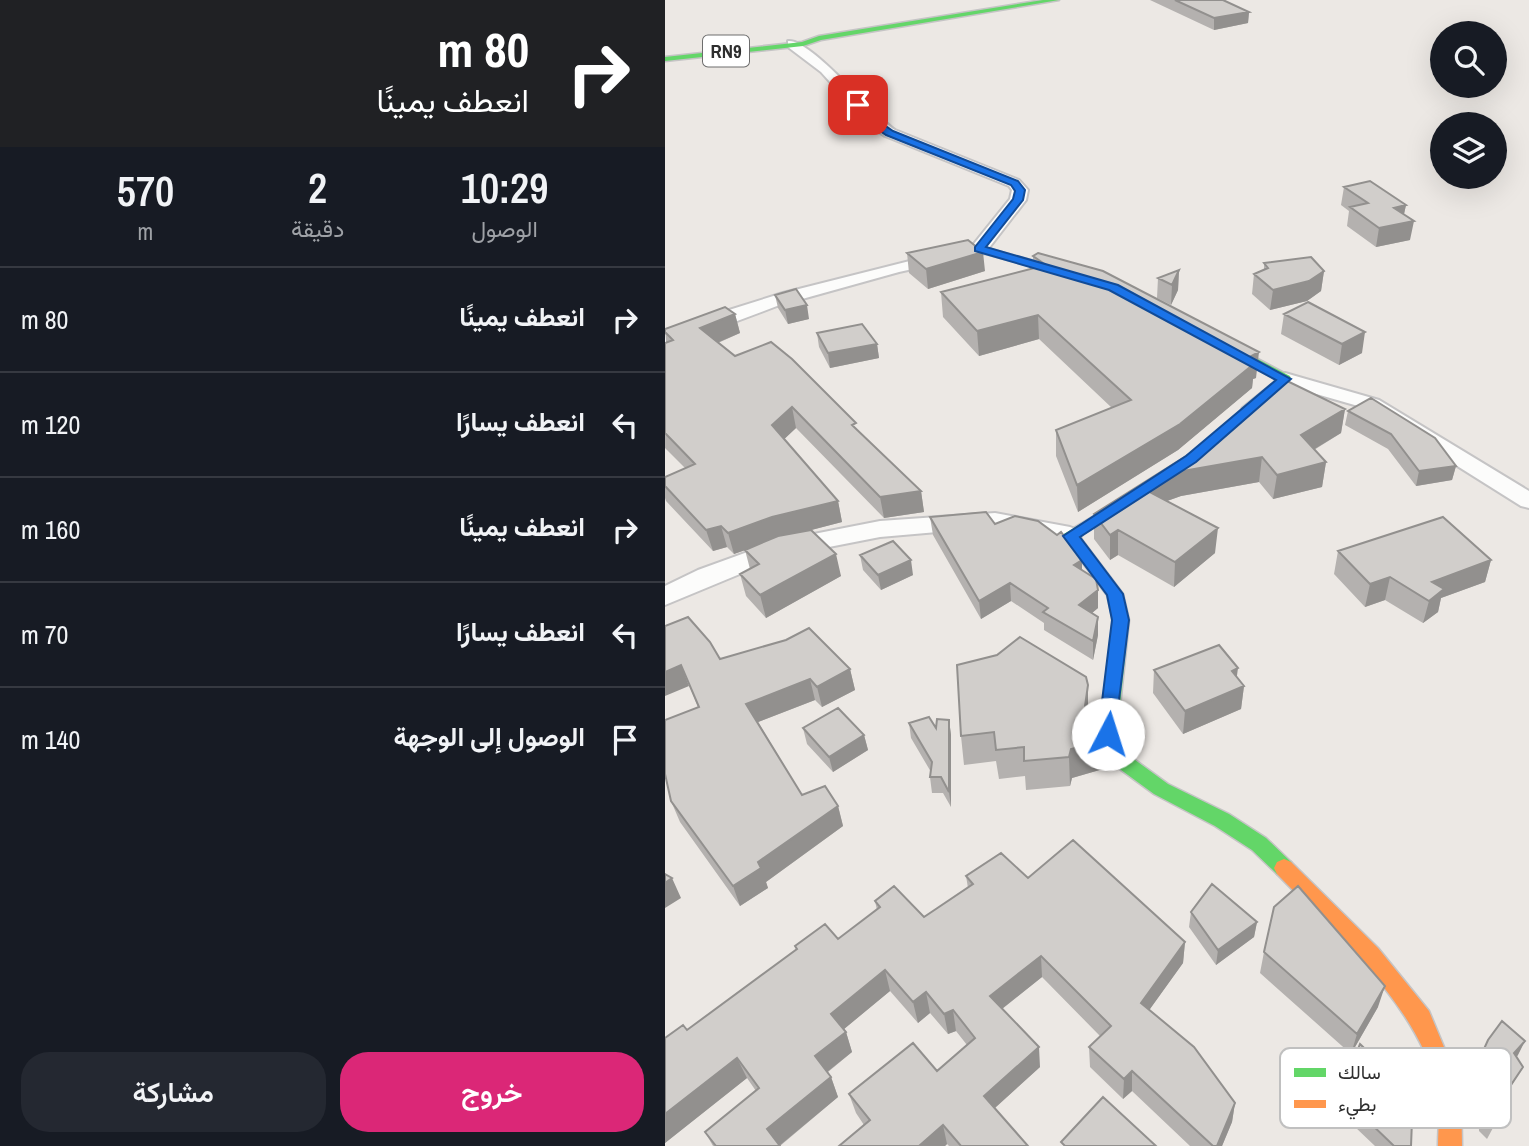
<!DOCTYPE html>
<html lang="ar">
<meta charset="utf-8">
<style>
:root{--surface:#171b24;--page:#242831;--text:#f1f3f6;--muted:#9ea1a6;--line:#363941;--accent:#db2777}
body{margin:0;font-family:"Archivo Narrow",Vazirmatn,sans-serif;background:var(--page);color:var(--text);direction:rtl;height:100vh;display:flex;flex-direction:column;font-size:26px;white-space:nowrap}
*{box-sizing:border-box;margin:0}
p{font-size:23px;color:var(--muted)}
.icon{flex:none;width:38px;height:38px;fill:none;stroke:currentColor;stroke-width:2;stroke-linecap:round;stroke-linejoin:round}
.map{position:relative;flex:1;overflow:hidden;direction:ltr}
.panel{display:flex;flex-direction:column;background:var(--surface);width:665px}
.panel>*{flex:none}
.top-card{background:#202124;color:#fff;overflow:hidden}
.controls{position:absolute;left:765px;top:21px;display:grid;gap:14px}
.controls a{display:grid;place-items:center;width:77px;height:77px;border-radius:50%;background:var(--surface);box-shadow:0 7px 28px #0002;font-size:35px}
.pin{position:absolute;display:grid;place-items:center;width:60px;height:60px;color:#fff;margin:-30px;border-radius:14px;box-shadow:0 4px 10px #0006}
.me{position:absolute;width:77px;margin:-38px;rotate:5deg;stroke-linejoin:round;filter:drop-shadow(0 0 5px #0008)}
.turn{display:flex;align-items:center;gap:24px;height:147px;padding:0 21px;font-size:32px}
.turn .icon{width:91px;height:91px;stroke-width:2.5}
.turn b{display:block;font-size:49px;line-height:60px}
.eta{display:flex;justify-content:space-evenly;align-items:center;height:119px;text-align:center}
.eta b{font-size:42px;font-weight:600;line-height:49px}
.primary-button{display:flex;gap:14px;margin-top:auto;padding:14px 21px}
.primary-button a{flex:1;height:80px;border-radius:28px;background:var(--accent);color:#fff;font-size:28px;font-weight:600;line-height:80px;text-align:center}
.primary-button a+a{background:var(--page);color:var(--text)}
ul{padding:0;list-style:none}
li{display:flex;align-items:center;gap:21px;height:105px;padding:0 21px;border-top:2px solid var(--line)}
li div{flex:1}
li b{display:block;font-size:26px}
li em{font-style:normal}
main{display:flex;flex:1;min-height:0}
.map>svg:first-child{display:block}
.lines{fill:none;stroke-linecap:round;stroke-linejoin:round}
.street-casing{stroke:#c5c4c5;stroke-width:4}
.fast-casing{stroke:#c5c4c5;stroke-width:3}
.slow-casing{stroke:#c5c4c5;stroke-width:3}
.street{fill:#fcfcfb;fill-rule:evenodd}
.fast{fill:#63d668;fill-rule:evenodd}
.slow{fill:#ff974d;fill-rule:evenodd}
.wall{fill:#b4b1af}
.shaded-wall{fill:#92908e}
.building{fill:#d1cecb;stroke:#92908e;stroke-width:2}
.route{fill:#1a73e8;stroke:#114b97;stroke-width:2}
.labels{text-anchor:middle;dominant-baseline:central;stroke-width:6;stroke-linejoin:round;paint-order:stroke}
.shield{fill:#fff;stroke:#6d6d6d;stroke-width:2}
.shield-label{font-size:19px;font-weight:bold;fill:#2e2e2e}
.key{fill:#fff;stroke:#c0c0c0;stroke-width:2}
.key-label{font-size:19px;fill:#2e2e2e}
</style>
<main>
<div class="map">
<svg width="864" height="1146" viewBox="0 0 864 1146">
<rect width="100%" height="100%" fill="#ece8e4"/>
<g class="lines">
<g class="street-casing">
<path id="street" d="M123,41C145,38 207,114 230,130L354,180L363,190L361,200L320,253L234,272L112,306L0,348V335L45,316L118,293L308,245L345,199L347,190L344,186L220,136L204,125L156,72L123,47Z
M620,373L714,400L864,491V508L856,506L700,408L613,383L610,379L613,375Z
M330,513L405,527L413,530L417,535L413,540L405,543L330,527L215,537L118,556L0,605V586L33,570L113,541L215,521Z"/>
</g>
<g class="fast-casing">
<path id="fast" d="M378,0H394L156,40L138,46L0,61V57L137,42L154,36Z
M314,246L417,274L419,276L413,279L310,251L309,249Z
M549,336L625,376L626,379L587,414H577V408L612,380L545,343V337Z
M468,493L475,498L473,501L414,536L458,594L464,620L452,734L466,757L503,784L564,814L601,838L626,862L629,868L626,874L619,877L612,874L587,850L550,826L489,794L452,767L434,734L448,620L442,595L397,535Z"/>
</g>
<g class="slow-casing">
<path id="slow" d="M619,859L626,862L713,948L764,1011L796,1088L797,1146H773C773,1128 776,1105 772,1087C751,1003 670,934 612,874L609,868L612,862Z"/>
</g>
<use href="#street" class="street"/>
<use href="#fast" class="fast"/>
<use href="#slow" class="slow"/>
</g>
<path class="wall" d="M485,0H558L584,12L583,23L549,30Z
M679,187L741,205L739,214L745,240L711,247L682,226L684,211L676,205Z
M242,253L320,271L263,289L244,273Z
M368,256L591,378L588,379L587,388L513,450L413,512L391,456V430L447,408L374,339L314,356L278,317L276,292L368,269Z
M599,263L659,271L656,291L642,301L605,310L587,294L589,274L599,270Z
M514,270L513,290L506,305L492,298L493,278Z
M110,295L144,319L123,324L113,308Z
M70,314L75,333L53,343L70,356L192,430L256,491L259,512L219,518L131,428L119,439L173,501L177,522L146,530L176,576L101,618L81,596L75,574L85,569L80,550L69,554L62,547L48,551L1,501L0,498V477L20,468L0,448V343L1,342L0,329Z
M619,314L697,353L674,365L616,334Z
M152,333L212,344L214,358L165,368L154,347Z
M680,409L676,433L649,450L661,462L657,487L608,499L594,482L516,496L502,501L550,553L509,587L453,555L445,560L429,539V514Z
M683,411L791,466L787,480L751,486L723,449L680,425Z
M265,517L330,524L417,569L433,608L427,613L433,635L428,660L379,630V623L346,601L316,619L268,535Z
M673,551L826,560L820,582L776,598L773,612L758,623L720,600L700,607L669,574Z
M195,555L248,575L216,590L198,570Z
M0,626L55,659L185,669L190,690L157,707L150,700L93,722L137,795L173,806L178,826L101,882L103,888L75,906L15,822L6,801L33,707Z
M489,670L572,677L579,686L576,709L518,734L488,693Z
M423,711L438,769L407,778L405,786L361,790L360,776L334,779L331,761L299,765L296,736Z
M284,720L286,735V807L278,793H267L265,777L266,772L246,738L244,723L271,728Z
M138,728L199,735L203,750L168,772L142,744Z
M301,876L363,878L520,942L518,963L484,1010L570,1103L567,1122L557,1146H525L467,1091L458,1099L425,1067L424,1047L435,1036L377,977L337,1009L375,1067L330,1108L363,1146H284L282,1144L280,1146H174L199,1125L191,1113L184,1094L272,1071L302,1045L291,1031L283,1034L265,1013L253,1023L225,991L179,1029L181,1032L187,1052L163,1072L166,1077L173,1097L115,1146H48L40,1132L91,1091L82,1078L0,1143V1038L22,1030L131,950L130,946L173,939L212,910L210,901L259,917L303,888Z
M526,912L592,922L589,937L551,965L524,927Z
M599,952L713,1007L686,1054L595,973Z
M823,1040L853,1055L851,1057L858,1067L840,1096L829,1126L822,1139L814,1131L813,1088L807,1074Z
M675,1094L746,1146H710L670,1108Z"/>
<path class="shaded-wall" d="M584,12L583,23L549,30V18Z
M741,205L737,223L749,221L745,240L711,247L714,228L729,208Z
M318,252L320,271L263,289L261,269Z
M514,270L513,290L506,305L507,285Z
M659,271L656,291L642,301L605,310L608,290Z
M142,305L144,319L123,324L120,310Z
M70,314L75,333L40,348L35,328Z
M373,315L374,339L314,356L312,331Z
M700,332L697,353L674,365L677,344Z
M212,344L214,358L165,368L163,353Z
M594,352L591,378L588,379L587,388L513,450L413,512L412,485L581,359Z
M127,407L131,428L112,446L107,425Z
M680,409L676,433L633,459L636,435Z
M597,457L594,482L516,496L474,511L475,487L518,471Z
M661,462L657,487L608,499L612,475Z
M791,466L787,480L751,486L754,471Z
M256,491L259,512L219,518L215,497Z
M173,501L177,522L112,539L69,554L63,533L107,517Z
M56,526L62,547L48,551L41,530Z
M553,528L550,553L509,587L510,562Z
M453,530V555L445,560V535Z
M171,554L176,576L101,618L95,595Z
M246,560L248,575L216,590L213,575Z
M417,560V578L409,565Z
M826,560L820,582L776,598L773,612L758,623L764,601L767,582Z
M725,577L720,600L700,607L705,584Z
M345,583L346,601L316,619L314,601Z
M433,590V608L415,623L414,605Z
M433,617V635L428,660V641Z
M16,665L24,686L0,696V672Z
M573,668L570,690L579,686L576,709L518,734L520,711L567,671Z
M185,669L190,690L157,707L152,687Z
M145,679L150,700L88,724L81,704Z
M423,685V713L420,706Z
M284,720L286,735V807L284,792Z
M199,735L203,750L168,772L164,757Z
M439,740L438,769L407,778L405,786L404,757L406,749Z
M173,806L178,826L101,882L103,888L75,906L68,886L93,862Z
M7,878L16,898L0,908V883Z
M592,922L589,937L551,965L553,950Z
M520,942L518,963L475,1023L476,1003Z
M376,956L377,977L328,1016L325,996Z
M220,970L225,991L173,1034L166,1014Z
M720,986L713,1007L686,1054L692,1034Z
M261,992L265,1013L253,1023L248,1002Z
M288,1010L291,1031L283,1034L279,1014Z
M181,1032L187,1052L157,1076L150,1056Z
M860,1041L853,1055L842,1067L849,1053Z
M374,1047L375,1067L322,1115L319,1096Z
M72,1058L82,1078L0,1143V1114Z
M467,1071V1091L458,1099L459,1079Z
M166,1077L173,1097L114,1146L102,1129Z
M570,1103L567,1122L557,1146H552Z
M278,1125L282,1144L280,1146H254Z"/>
<path class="building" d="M510,0H558L584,12L549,18Z
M705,181L741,205L729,208L749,221L714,228L685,207L703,203L679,187Z
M303,240L318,252L261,269L242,253Z
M373,253L438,271L594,352L581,359L590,363L515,424L412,485L391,430L466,400L373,315L312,331L276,292L381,265L368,256Z
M646,257L659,271L644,281L608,290L589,274L603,268L599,263Z
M514,270L507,285L493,278Z
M131,289L142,305L120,310L110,295Z
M643,302L700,332L677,344L619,314Z
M60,307L70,314L35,328L70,356L106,342L127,359L191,423L187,425L256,491L215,497L127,407L107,425L173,501L107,517L63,533L56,526L41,530L0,486V477L30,464L0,433V343L8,340L0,332V329Z
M197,324L212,344L163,353L152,333Z
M616,378L680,409L636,435L661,462L612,475L597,457L518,471L475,487L553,528L510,562L453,530L445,535L429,514L540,444Z
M706,398L770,438L791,466L754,471L726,434L683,411Z
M321,512L330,524L350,516L373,521L392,535L396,532L417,560L409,565L431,579L433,590L414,605L433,617L428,641L378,612L383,608L345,583L314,601L265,517Z
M778,517L826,560L767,582L779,589L764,601L725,577L705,584L673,551Z
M146,530L171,554L95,595L75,574L94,564L80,550L113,536Z
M228,541L246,560L213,575L195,555Z
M23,617L45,642L55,659L121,640L144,628L185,669L152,687L145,679L81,704L137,795L160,786L173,806L93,862L96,868L68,886L6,801L0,774V720L34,707L16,665L0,672V626Z
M355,637L421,677L423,685L420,706L439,740L406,749L404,757L359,761V747L331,750L329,732L296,736L292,665L332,655Z
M554,645L573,668L567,671L579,686L520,711L489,670Z
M173,708L199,735L164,757L138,728Z
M264,717L271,728L272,719L284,720V792L276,777H265L267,762L244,723Z
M408,840L520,942L476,1003L529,1047L570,1103L552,1146H548L467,1071L459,1079L424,1047L446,1026L376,956L325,996L374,1047L319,1096L363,1146H296L278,1125L254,1146H174L205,1120L184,1094L248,1043L272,1071L310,1038L288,1010L279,1014L261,992L248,1002L220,970L166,1014L181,1032L150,1056L166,1077L102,1129L115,1146H51L40,1132L94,1088L72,1058L0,1114V1038L18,1025L22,1030L132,949L130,946L160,924L173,939L215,907L210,901L229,886L259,917L308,884L301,876L336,853L363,878Z
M0,874L7,878L0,883Z
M547,884L592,922L553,950L526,912Z
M633,886L720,986L692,1034L599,952L609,907Z
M837,1021L860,1041L849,1053L858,1067L842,1091L829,1126L821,1118L820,1074L814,1060L823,1040Z
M695,1044L748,1095L746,1146H729L675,1094Z
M438,1097L491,1146H400L396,1142Z"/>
<path class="route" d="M190,103H196L212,120L228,131L353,181L360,190L358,200L321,247L453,285L626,379L531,462L415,537L458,594L464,620L449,740H436L433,734L447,620L442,595L398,536L521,456L611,380L444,290L310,251V247L348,199L350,191L346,185L221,135L205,124L190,107Z"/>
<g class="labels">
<rect class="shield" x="38" y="35.5" width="46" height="31" rx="5"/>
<g class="shield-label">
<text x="61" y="51">RN9</text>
</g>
</g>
<rect x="615" y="1048" width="231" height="80" rx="10" class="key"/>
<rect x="629" y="1068" width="32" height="9" fill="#63d668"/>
<rect x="629" y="1100" width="32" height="8" fill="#ff974d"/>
<g class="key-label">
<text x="673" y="1079">سالك</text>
<text x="673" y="1111">بطيء</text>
</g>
</svg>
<div class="controls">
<a><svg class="icon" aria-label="search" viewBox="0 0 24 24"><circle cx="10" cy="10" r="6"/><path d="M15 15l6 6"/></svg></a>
<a><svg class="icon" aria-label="layers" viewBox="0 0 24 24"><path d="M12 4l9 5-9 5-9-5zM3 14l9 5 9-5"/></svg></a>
</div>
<div class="pin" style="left:193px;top:105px;background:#d93025"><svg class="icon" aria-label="arrive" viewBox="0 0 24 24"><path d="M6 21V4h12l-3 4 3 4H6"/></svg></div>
<svg class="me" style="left:443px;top:734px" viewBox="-20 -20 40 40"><circle r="19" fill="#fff"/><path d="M0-13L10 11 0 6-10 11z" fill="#1a73e8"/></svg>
</div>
<section class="panel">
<div class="top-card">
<div class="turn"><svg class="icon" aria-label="right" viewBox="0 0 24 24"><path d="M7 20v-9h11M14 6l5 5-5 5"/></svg><div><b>80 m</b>انعطف يمينًا</div></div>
</div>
<div class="eta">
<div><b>10:29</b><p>الوصول</p></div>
<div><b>2</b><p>دقيقة</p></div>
<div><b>570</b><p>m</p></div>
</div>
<ul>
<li><svg class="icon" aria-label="right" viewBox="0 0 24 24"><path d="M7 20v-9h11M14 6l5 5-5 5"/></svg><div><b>انعطف يمينًا</b></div><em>80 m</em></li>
<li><svg class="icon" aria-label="left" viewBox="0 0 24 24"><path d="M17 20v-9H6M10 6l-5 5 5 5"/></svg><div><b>انعطف يسارًا</b></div><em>120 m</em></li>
<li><svg class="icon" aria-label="right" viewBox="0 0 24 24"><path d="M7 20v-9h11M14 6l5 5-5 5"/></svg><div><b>انعطف يمينًا</b></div><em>160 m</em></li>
<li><svg class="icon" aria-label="left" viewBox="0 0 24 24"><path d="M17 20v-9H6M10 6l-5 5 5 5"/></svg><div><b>انعطف يسارًا</b></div><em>70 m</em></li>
<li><svg class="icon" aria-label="arrive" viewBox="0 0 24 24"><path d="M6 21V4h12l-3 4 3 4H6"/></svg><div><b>الوصول إلى الوجهة</b></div><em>140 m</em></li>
</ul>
<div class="primary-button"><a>خروج</a><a>مشاركة</a></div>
</section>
</main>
